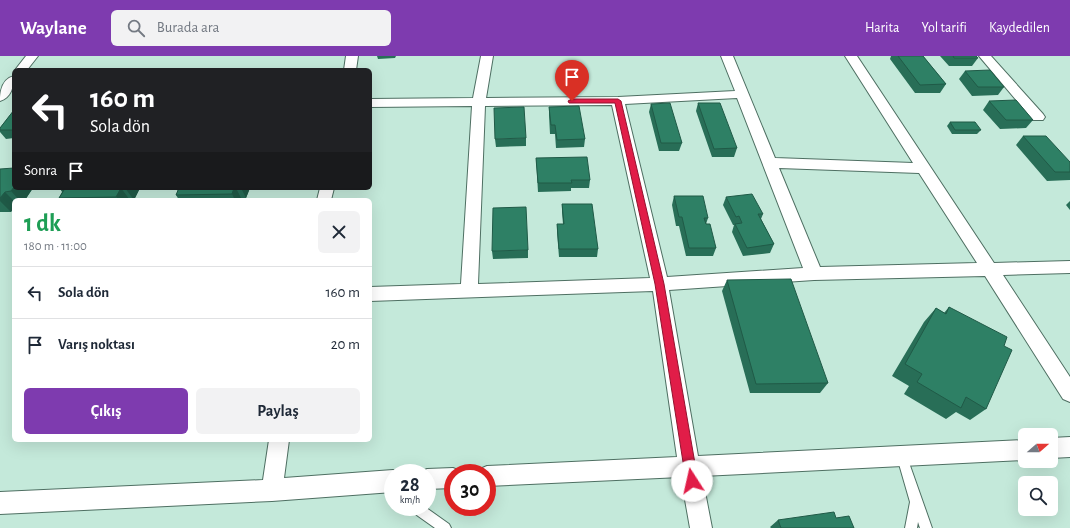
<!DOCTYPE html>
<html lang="tr">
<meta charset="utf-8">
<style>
:root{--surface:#fff;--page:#f2f2f3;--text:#1f2937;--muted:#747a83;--line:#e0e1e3;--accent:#7e3baf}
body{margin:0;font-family:"Alegreya Sans",sans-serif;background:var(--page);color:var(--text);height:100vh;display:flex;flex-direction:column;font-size:15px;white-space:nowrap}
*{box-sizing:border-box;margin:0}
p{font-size:13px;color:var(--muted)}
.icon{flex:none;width:22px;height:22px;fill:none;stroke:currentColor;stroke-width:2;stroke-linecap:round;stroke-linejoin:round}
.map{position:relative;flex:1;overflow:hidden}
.drawer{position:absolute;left:12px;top:142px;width:360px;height:244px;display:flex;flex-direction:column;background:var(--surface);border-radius:6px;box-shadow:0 4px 16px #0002}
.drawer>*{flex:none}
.banner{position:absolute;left:12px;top:12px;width:360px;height:122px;border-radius:6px;box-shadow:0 4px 16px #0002;background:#202124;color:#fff;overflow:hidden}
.needle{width:26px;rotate:70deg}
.buttons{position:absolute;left:1018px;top:372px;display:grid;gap:8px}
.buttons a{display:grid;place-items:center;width:40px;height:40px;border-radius:6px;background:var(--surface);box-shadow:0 4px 16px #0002;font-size:20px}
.speed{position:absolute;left:384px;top:408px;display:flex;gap:8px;font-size:20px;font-weight:700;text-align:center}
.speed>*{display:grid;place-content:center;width:52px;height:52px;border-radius:50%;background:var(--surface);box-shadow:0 4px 16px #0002;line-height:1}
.speed small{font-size:10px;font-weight:400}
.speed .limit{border:6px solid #d22;background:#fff;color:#111}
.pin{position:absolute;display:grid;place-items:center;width:34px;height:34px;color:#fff;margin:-41px -17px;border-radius:50% 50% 50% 0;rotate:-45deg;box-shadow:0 0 4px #0007}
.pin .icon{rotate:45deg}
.me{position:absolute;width:44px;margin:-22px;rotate:350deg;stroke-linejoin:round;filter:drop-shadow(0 0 3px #0008)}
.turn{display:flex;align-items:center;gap:14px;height:84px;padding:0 12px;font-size:18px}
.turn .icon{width:52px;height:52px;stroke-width:2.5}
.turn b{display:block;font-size:28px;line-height:34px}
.then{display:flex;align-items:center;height:38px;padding:0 12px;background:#0003;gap:8px;font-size:15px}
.round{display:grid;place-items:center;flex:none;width:42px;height:42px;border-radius:6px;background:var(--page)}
.summary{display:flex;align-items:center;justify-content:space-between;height:68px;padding:0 12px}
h1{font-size:24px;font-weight:700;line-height:30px;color:#1e9e55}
.action{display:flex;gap:8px;margin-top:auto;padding:8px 12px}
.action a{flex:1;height:46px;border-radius:6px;background:var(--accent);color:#fff;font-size:16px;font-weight:700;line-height:46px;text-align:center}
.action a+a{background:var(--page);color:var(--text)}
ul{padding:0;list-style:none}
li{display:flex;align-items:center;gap:12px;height:52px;padding:0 12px;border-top:1px solid var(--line)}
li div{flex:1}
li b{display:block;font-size:15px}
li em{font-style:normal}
header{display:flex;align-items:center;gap:24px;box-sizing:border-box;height:56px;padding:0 20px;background:var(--accent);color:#fff}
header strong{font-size:19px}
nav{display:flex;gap:22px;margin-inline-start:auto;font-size:14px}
.search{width:280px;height:36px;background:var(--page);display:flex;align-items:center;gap:10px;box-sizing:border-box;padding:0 14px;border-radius:6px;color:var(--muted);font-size:15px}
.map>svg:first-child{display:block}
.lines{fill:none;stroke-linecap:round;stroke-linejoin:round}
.service-casing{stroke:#4e6f62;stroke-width:2}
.minor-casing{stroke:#4e6f62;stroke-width:2}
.service{fill:#fff;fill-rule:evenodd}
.minor{fill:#fff;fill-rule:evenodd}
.wall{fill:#286e57}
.shaded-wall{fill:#205a47}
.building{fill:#2e8065;stroke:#205a47}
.route{fill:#e11d48;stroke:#92132f}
</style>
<header>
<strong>Waylane</strong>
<div class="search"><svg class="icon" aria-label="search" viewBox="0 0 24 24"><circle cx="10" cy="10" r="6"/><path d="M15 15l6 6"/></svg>Burada ara</div>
<nav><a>Harita</a><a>Yol tarifi</a><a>Kaydedilen</a></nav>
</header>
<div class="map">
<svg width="1070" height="472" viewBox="0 0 1070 472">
<rect width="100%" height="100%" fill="#c4e9da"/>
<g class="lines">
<g class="service-casing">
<path id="service" d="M902,396L906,397L907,401L932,472H920L918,466L917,472H905L910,446L897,401L898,397Z
M409,451H425L449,468L451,472H435L411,455Z"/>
</g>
<g class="minor-casing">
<path id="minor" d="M26,0H38L27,14H15Z
M346,0H358L356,14H344Z
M481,0H493L486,42L618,41L735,35L721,0H733L775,102L913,107L845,0H857L994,207L1070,205V217L1003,219L1070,321V346L1063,343L985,220L814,224L669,234L698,400L1025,384V404L702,420L712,472H690L681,421L487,430V417H478L480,413L487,410L677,401L653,235L370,245V231L461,228L472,50L370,51V43L473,42ZM737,42L803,212L667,221L625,48ZM612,49L650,222L478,228L485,50ZM779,112L919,117L977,207L820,211Z
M979,0H991L1043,58L1045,61L1043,64H1033Z
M14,20C14,30 11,42 0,45C0,35 2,23 14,20Z
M320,132H334L331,144H317Z
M1070,381V401L1051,402V382Z
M269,384H289L284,422L393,414L399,417H393V436L272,445L0,458V436L263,424Z
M453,412L460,415L461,417H453V432L427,433V417H419L427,413Z"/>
</g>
<use href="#service" class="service"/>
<use href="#minor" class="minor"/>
</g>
<path class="wall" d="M377,0H396L395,2L378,3Z
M891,0H923L946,28L940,37H915L890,3Z
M940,0H976L978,2L972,10H949Z
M965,15L1004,31L998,39L972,40L959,23Z
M989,45L1033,64L1026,72L1000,73L983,54Z
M698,47L737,92L734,101H712L696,55Z
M651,48L682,87L679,95H659L649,56Z
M549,51L585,83L584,91L556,92L555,78H550L549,59Z
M14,54V82L6,83L0,76V72Z
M950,66L981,74L977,78H952L947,70Z
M1023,80L1070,106V124L1047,125L1016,89Z
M526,82V90L496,91L495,83Z
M536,102L590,124L589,132H571V135L538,136Z
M0,113L33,132L25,144H14V151L11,156H0Z
M62,132H140L134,144H60L59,142L62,136L61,134Z
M176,132H250L246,142H241V144H179L176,139L178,135Z
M674,140L708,162L706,168L716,192L713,200H686L679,170H676L672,149Z
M726,141L763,158L761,163L774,188L770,197L743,200L732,176L734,169H733L723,149Z
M1070,145V154L1066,149Z
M562,148L598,193L597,201H559L557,176V168H563L562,156Z
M528,194V202L493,203L492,195Z
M727,224L828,327L820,337H750L722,235Z
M949,251L1004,290L986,353L970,364L956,356L946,363L904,338L909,330L892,320L924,266L936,252L944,257Z
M836,462L854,472H771L770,471L778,464Z"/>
<path class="shaded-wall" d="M14,131V132H33L25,144H19L11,135Z
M121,132L130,144H119L116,141Z
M125,132H140L134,144Z
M234,132H236L241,142V144H235L232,138Z
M241,132H250L246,142Z
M5,136L14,145V151L11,156L0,145V142Z"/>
<path class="building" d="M898,0H923L946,28L920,29Z
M953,0H976L978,2H954Z
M990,14L1004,31H978L965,15Z
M1016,44L1033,64H1006L989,45Z
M670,47L682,87H661L651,48Z
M698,47H720L737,92L714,93Z
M579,50L585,83L557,84L555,69H551L549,51Z
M524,51L526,82L495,83L494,52Z
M14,54V74H0V72Z
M950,66H975L981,74H955Z
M1023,80H1046L1070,106V116H1055Z
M587,101L590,124H571L572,127H538L536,102Z
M14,112V131L11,135L5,136L0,142V113Z
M62,132H125H121L116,141L59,142L64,134H61Z
M179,132H234L232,138L176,139Z
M752,138L763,158H758L774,188L747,192L735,168L742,167L739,160L736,161L726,141Z
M674,140H703L708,162H704L706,168H710L716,192H689L682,161H679Z
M562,148H592L598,193H559L557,168H564Z
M526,151L528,194L492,195L493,152Z
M791,223L828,327L756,328L727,224Z
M949,251L1007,281L1004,290L1012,294L986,353L966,341L961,352L917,326L922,318L905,308L936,252L946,258Z
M834,456L836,462L849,460L854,472H781L778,464Z"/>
<path class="route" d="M572,43H618L621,45L664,228L698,425L696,429L692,431L688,429L686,425L655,228L615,47H569L568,45Z"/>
</svg>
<div class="buttons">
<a><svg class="needle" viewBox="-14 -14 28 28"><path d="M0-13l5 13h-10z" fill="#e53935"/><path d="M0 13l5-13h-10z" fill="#747a83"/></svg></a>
<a><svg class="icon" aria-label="search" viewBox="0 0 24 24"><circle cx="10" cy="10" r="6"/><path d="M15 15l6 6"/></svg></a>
</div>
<div class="speed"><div>28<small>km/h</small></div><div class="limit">30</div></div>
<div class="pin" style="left:572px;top:45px;background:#d93025"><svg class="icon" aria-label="arrive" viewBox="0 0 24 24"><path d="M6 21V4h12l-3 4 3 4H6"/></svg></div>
<svg class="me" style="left:692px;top:425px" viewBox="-20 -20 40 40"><circle r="19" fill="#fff"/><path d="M0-13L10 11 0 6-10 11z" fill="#e11d48"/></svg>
<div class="banner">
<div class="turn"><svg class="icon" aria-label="left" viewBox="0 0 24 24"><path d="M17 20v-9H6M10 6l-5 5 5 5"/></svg><div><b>160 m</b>Sola dön</div></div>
<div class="then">Sonra<svg class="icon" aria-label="arrive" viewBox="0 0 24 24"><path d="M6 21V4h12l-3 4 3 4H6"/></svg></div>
</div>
<section class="drawer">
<div class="summary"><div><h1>1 dk</h1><p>180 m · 11:00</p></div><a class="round"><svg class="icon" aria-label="close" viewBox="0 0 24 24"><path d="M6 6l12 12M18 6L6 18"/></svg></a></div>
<ul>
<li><svg class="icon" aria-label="left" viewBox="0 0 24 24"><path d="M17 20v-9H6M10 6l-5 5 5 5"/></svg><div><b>Sola dön</b></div><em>160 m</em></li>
<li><svg class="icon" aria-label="arrive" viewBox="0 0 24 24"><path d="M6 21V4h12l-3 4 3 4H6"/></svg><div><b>Varış noktası</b></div><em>20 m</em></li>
</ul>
<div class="action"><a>Çıkış</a><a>Paylaş</a></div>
</section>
</div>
